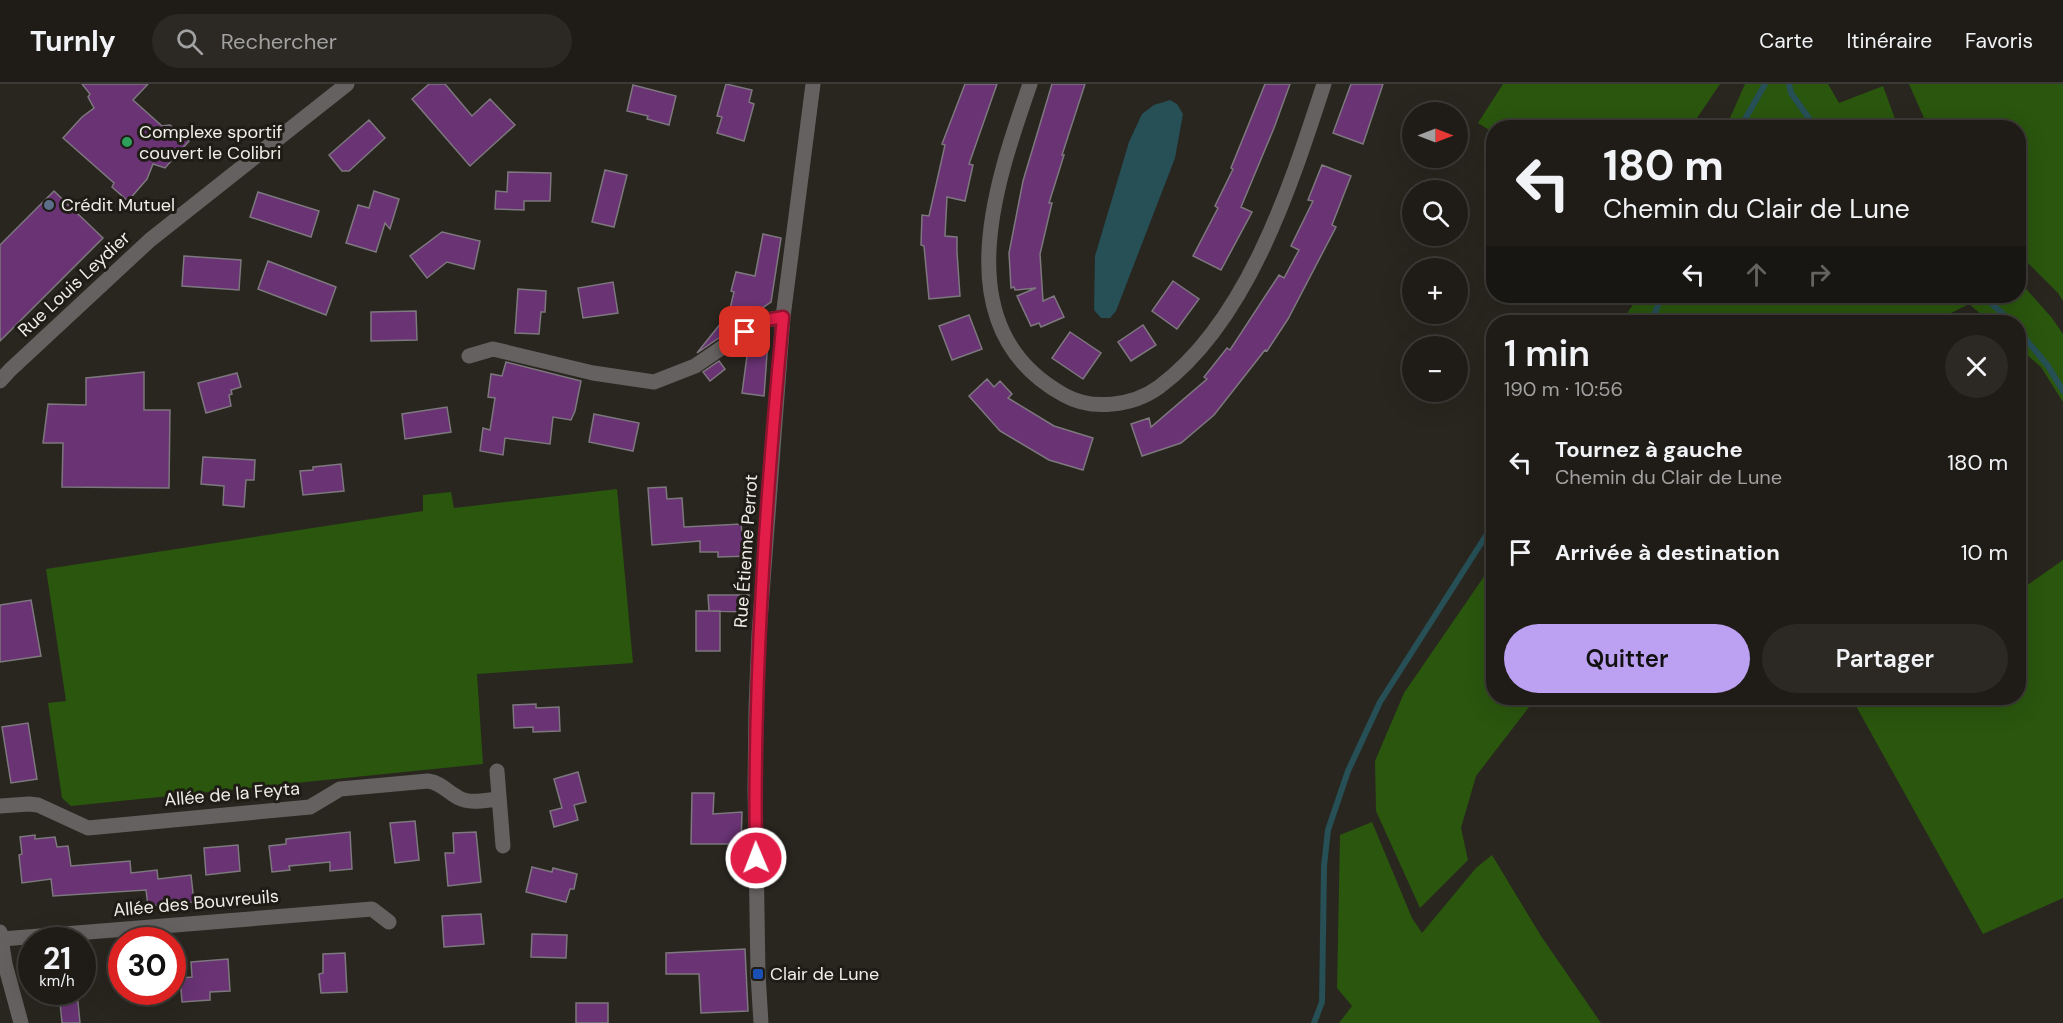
<!DOCTYPE html>
<html lang="fr">
<meta charset="utf-8">
<style>
:root{--surface:#1f1c17;--page:#2c2924;--text:#f1f3f6;--muted:#a1a1a1;--line:#3c3a36;--accent:#bca0f2}
body{margin:0;font-family:"DM Sans",sans-serif;background:var(--page);color:var(--text);height:100vh;display:flex;flex-direction:column;font-size:22px;white-space:nowrap}
*{box-sizing:border-box;margin:0}
p{font-size:20px;color:var(--muted)}
.icon{flex:none;width:33px;height:33px;fill:none;stroke:currentColor;stroke-width:2;stroke-linecap:round;stroke-linejoin:round}
.map{position:relative;flex:1;overflow:hidden}
.panel{position:absolute;left:1486px;top:231px;width:540px;height:390px;display:flex;flex-direction:column;background:var(--surface);border-radius:24px;box-shadow:0 6px 24px #0002,0 0 0 2px var(--line)}
.panel>*{flex:none}
.top-card{position:absolute;left:1486px;top:36px;width:540px;height:183px;border-radius:24px;box-shadow:0 6px 24px #0002,0 0 0 2px var(--line);background:#1f1c17;color:var(--text);overflow:hidden}
.needle{width:39px;rotate:90deg}
.buttons{position:absolute;left:1402px;top:18px;display:grid;gap:12px}
.buttons a{display:grid;place-items:center;width:66px;height:66px;border-radius:50%;background:var(--surface);box-shadow:0 6px 24px #0002,0 0 0 2px var(--line);font-size:30px}
.speed{position:absolute;left:18px;top:843px;display:flex;gap:12px;font-size:30px;font-weight:700;text-align:center}
.speed>*{display:grid;place-content:center;width:78px;height:78px;border-radius:50%;background:var(--surface);box-shadow:0 6px 24px #0002,0 0 0 2px var(--line);line-height:1}
.speed small{font-size:15px;font-weight:400}
.speed .limit{border:9px solid #d22;background:#fff;color:#111}
.pin{position:absolute;display:grid;place-items:center;width:51px;height:51px;color:#fff;margin:-26px;border-radius:12px;box-shadow:0 3px 9px #0006}
.me{position:absolute;width:66px;margin:-33px;rotate:359deg;stroke-linejoin:round;filter:drop-shadow(0 0 4px #0008)}
.turn{display:flex;align-items:center;gap:21px;height:126px;padding:0 18px;font-size:27px}
.turn .icon{width:78px;height:78px;stroke-width:2.5}
.turn b{display:block;font-size:42px;line-height:51px}
.lanes{display:flex;align-items:center;height:57px;padding:0 18px;background:#0003;justify-content:center;gap:30px;direction:ltr}
.lanes .off{opacity:.35}
.round{display:grid;place-items:center;flex:none;width:63px;height:63px;border-radius:32px;background:var(--page)}
.summary{display:flex;align-items:center;justify-content:space-between;height:102px;padding:0 18px}
h1{font-size:36px;font-weight:600;line-height:45px}
.button{display:flex;gap:12px;margin-top:auto;padding:12px 18px}
.button a{flex:1;height:69px;border-radius:36px;background:var(--accent);color:#111;font-size:24px;font-weight:600;line-height:69px;text-align:center}
.button a+a{background:var(--page);color:var(--text)}
ul{padding:0;list-style:none}
li{display:flex;align-items:center;gap:18px;height:90px;padding:0 18px}
li div{flex:1}
li b{display:block;font-size:22px}
li em{font-style:normal}
header{display:flex;align-items:center;gap:36px;box-sizing:border-box;height:84px;padding:0 30px;background:var(--surface);border-bottom:2px solid var(--line)}
header strong{font-size:28px}
nav{display:flex;gap:33px;margin-inline-start:auto;font-size:21px}
.search{width:420px;height:54px;background:var(--page);display:flex;align-items:center;gap:15px;box-sizing:border-box;padding:0 21px;border-radius:33px;color:var(--muted);font-size:22px}
.map>svg:first-child{display:block}
.green{fill:#2a560e}
.water{fill:#264f56}
.lines{fill:none;stroke-linecap:round;stroke-linejoin:round}
.stream{stroke:#264f56;stroke-width:6}
.building{fill:#693374;stroke:#7d777e;stroke-width:1.5}
.minor{stroke:#656160;stroke-width:15}
.tertiary{stroke:#656160;stroke-width:15}
.route-casing{stroke:#92132f;stroke-width:15}
.route{stroke:#e11d48;stroke-width:10}
.leisure-dot{fill:#2e9e5b;stroke:#1f1c16;stroke-width:2}
.service-dot{fill:#5c6f8a;stroke:#1f1c16;stroke-width:2}
.transit-dot{fill:#1a4fb4;stroke:#1f1c16;stroke-width:2}
.labels{text-anchor:middle;dominant-baseline:central;stroke-width:6;stroke-linejoin:round;paint-order:stroke}
.poi-label{font-size:18px;fill:#f0eee9;stroke:#1f1c16;text-anchor:start}
.street-label{font-size:18px;fill:#f0eee9;stroke:#1f1c16}
</style>
<header>
<strong>Turnly</strong>
<div class="search"><svg class="icon" aria-label="search" viewBox="0 0 24 24"><circle cx="10" cy="10" r="6"/><path d="M15 15l6 6"/></svg>Rechercher</div>
<nav><a>Carte</a><a>Itinéraire</a><a>Favoris</a></nav>
</header>
<div class="map">
<svg width="2063" height="939" viewBox="0 0 2063 939">
<rect width="100%" height="100%" fill="#29261f"/>
<path class="green" d="M1503,0H1720L1691,43L1494,44V49L1478,39Z
M1745,0H1828L1839,19L1883,2L1898,43H1726Z
M1909,0H2063V217L2058,209L2019,170V44L1928,43Z
M2019,197L2052,234L2063,250V318L2041,283L2019,264V238H1990L1969,220L1933,238H1621L1639,212H2019Z
M617,405L633,579L477,590L483,680L71,722L62,714L48,619L66,617L46,485L423,427V411L451,408L454,424Z
M2063,476V814L1983,850L1856,622L1868,614H2019V507Z
M1494,478V614H1536L1476,692L1461,744L1468,776L1420,824L1376,727L1375,677L1404,609Z
M1372,738L1412,834L1422,849L1476,784L1492,771L1541,852L1601,939H1339L1352,922L1337,904L1340,751Z"/>
<path class="water" d="M1170,16L1177,20L1183,30L1175,74L1116,227L1110,234H1101L1094,226L1095,172L1129,58L1142,30L1154,21Z"/>
<g class="lines">
<path class="stream" d="M1789,0L1791,9L1816,44
M1740,44L1765,0
M1983,212L2012,238
M1651,238L1662,212
M2019,247L2048,282L2063,307
M1314,939L1322,918L1324,782L1328,746L1348,687L1380,618L1494,439"/>
</g>
<path class="building" d="M82,0H148L133,16L162,42L170,41L189,57L165,84L153,80L147,95L128,117L112,103L114,99L63,54L82,33L94,24L88,13L90,10Z
M429,0H445L472,32L490,15L515,41L470,82L412,15Z
M726,0L752,6L749,18L754,20L744,57L717,49L722,33L717,32Z
M965,0H997L969,80L973,81L965,117L947,113L945,152L957,153V168L960,212L929,215L924,162L921,161L922,131L929,132L945,61L942,60Z
M1052,0H1085L1062,71H1064L1049,119H1052L1040,170L1043,217L1054,212L1064,233L1041,243L1039,239L1031,242L1017,212L1036,204L1015,206L1014,203L1011,204L1009,169L1023,97Z
M1265,0H1290L1274,44L1241,123L1252,128L1221,186L1193,172L1218,124L1215,122L1233,85L1231,84Z
M1351,0H1383L1363,60L1333,49Z
M633,1L676,12L669,41L647,35L648,32L627,27Z
M369,36L385,54L349,87H342L329,71Z
M1322,81L1351,92L1332,141L1336,143L1288,235L1267,267L1265,266L1214,331L1181,359L1142,372L1131,340L1149,334L1151,343L1207,295L1204,293L1227,264L1230,266L1279,191L1284,194L1299,166L1291,162L1313,117L1308,116Z
M605,86L627,91L614,143L592,138Z
M508,88L551,89L550,117H524V126L495,125L496,107L507,108Z
M54,107L103,154L0,257V161Z
M374,107L399,115L390,145L385,139L376,168L346,159L358,121L369,124Z
M258,108L319,127L311,153L250,133Z
M442,148L480,157L474,185L447,178L427,194L410,172Z
M763,150L781,154L771,218L697,269L729,229L734,208L731,207L736,188L755,192Z
M184,172L241,176L239,206L182,202Z
M268,177L336,203L326,231L258,205Z
M1173,197L1199,215L1177,245L1152,227Z
M613,198L618,229L583,234L578,204Z
M518,205L546,207L545,228H541L539,250L515,249Z
M416,227L417,256L371,257V228Z
M969,231L982,265L952,276L939,242Z
M1143,241L1156,261L1131,277L1118,258Z
M1070,248L1101,269L1083,295L1052,274Z
M752,255L768,256L764,312L742,309L749,257Z
M719,277L725,285L710,297L703,288Z
M506,278L581,297L575,327L571,336L553,333L550,360L505,354L503,371L480,367L483,344L490,346L495,314L488,313L491,290L502,292Z
M144,288V326H170L169,404L62,403L63,359H43L48,320L86,321V294Z
M237,289L241,303L231,306L232,310L229,311L231,322L206,329L198,299Z
M987,295L994,303L1000,297L1012,310L1008,314L1054,342L1093,354L1083,386L1049,376L1000,347L969,312Z
M447,323L451,348L405,355L402,330Z
M594,330L639,339L633,367L589,358Z
M203,373L255,376L254,396H246L244,423L223,421L224,402L201,400Z
M341,380L344,407L303,411L300,387L313,386V383Z
M666,403L667,415L682,414L684,443L741,440L742,449H750L751,472L718,473V468H700V457L652,461L648,404Z
M708,511H749L748,528L709,527Z
M31,516L41,572L0,578V521Z
M696,527H720V567H696Z
M536,620V624L559,623L560,647L533,648V643L514,644L513,621Z
M28,639L37,695L11,699L2,643Z
M578,688L586,718L574,721L578,736L554,743L550,727L562,724L554,695Z
M692,709H714L713,730L742,728L741,760H691Z
M415,737L419,776L395,779L390,739Z
M350,748L352,785L330,787V778L289,782L290,786L272,788L269,762L286,760V755Z
M476,748L481,798L448,802L445,769H454L453,749Z
M35,751V755L55,753L57,763L68,762L71,782L130,777L131,789L157,786L158,795L191,791L194,818L148,822L146,806L53,812L51,795L22,799L19,771L22,770L20,753Z
M238,761L240,787L206,791L204,764Z
M532,783L552,788L553,784L577,790L574,805H570L566,818L526,808Z
M481,830L484,860L444,863L442,832Z
M532,850L567,851L566,874L531,873Z
M745,865L748,927L701,929L699,890H666V869Z
M345,869L347,908L321,909L319,890L323,889V870Z
M228,875L230,907L210,908V916L182,918L180,894L192,893L191,878Z
M59,908H77L80,939H62Z
M576,919H608V939H576Z"/>
<g class="lines">
<path class="minor" d="M1030,0C995,101 944,245 1064,311C1092,327 1133,322 1159,303C1248,237 1291,101 1324,0
M469,272L493,265L593,289L654,298L695,282L761,237L783,233
M497,687L503,762
M0,722L29,720L38,721L88,744L310,723L340,705L428,697C442,699 447,708 459,714C470,720 486,716 499,715
M2,855L372,825L389,838
M761,939L758,890L755,705L756,624L759,550L783,233L813,0"/>
<path class="tertiary" d="M0,297L10,286L150,156L347,0
M0,848L5,880L21,939"/>
</g>
<g class="lines">
<g class="route-casing">
<path id="route" d="M745,248L761,237L783,233C766,413 753,594 756,774"/>
</g>
<use href="#route" class="route"/>
</g>
<circle class="leisure-dot" cx="127" cy="58" r="6"/>
<circle class="service-dot" cx="49" cy="121" r="6"/>
<rect class="transit-dot" x="752" y="884" width="12" height="12" rx="3"/>
<g class="labels">
<g class="poi-label">
<text x="139" y="48">Complexe sportif<tspan x="139" dy="21">couvert le Colibri</tspan></text>
<text x="61" y="121">Crédit Mutuel</text>
<text x="770" y="890">Clair de Lune</text>
</g>
<g class="street-label">
<text transform="translate(74 200) rotate(-43)">Rue Louis Leydier</text>
<text transform="translate(746 467) rotate(-86)">Rue Étienne Perrot</text>
<text transform="translate(232 710) rotate(-5)">Allée de la Feyta</text>
<text transform="translate(196 819) rotate(-5)">Allée des Bouvreuils</text>
</g>
</g>
</svg>
<div class="buttons">
<a><svg class="needle" viewBox="-14 -14 28 28"><path d="M0-13l5 13h-10z" fill="#e53935"/><path d="M0 13l5-13h-10z" fill="#a1a1a1"/></svg></a>
<a><svg class="icon" aria-label="search" viewBox="0 0 24 24"><circle cx="10" cy="10" r="6"/><path d="M15 15l6 6"/></svg></a>
<a>+</a>
<a>−</a>
</div>
<div class="speed"><div>21<small>km/h</small></div><div class="limit">30</div></div>
<div class="pin" style="left:745px;top:248px;background:#d93025"><svg class="icon" aria-label="arrive" viewBox="0 0 24 24"><path d="M6 21V4h12l-3 4 3 4H6"/></svg></div>
<svg class="me" style="left:756px;top:774px" viewBox="-20 -20 40 40"><circle r="17" fill="#e11d48" stroke="#fff" stroke-width="3"/><path d="M0-11L8 9 0 5-8 9z" fill="#fff"/></svg>
<div class="top-card">
<div class="turn"><svg class="icon" aria-label="left" viewBox="0 0 24 24"><path d="M17 20v-9H6M10 6l-5 5 5 5"/></svg><div><b>180 m</b>Chemin du Clair de Lune</div></div>
<div class="lanes"><svg class="icon" aria-label="left" viewBox="0 0 24 24"><path d="M17 20v-9H6M10 6l-5 5 5 5"/></svg><svg class="icon off" aria-label="ahead" viewBox="0 0 24 24"><path d="M12 20V5M6 11l6-6 6 6"/></svg><svg class="icon off" aria-label="right" viewBox="0 0 24 24"><path d="M7 20v-9h11M14 6l5 5-5 5"/></svg></div>
</div>
<section class="panel">
<div class="summary"><div><h1>1 min</h1><p>190 m · 10:56</p></div><a class="round"><svg class="icon" aria-label="close" viewBox="0 0 24 24"><path d="M6 6l12 12M18 6L6 18"/></svg></a></div>
<ul>
<li><svg class="icon" aria-label="left" viewBox="0 0 24 24"><path d="M17 20v-9H6M10 6l-5 5 5 5"/></svg><div><b>Tournez à gauche</b><p>Chemin du Clair de Lune</p></div><em>180 m</em></li>
<li><svg class="icon" aria-label="arrive" viewBox="0 0 24 24"><path d="M6 21V4h12l-3 4 3 4H6"/></svg><div><b>Arrivée à destination</b></div><em>10 m</em></li>
</ul>
<div class="button"><a>Quitter</a><a>Partager</a></div>
</section>
</div>
